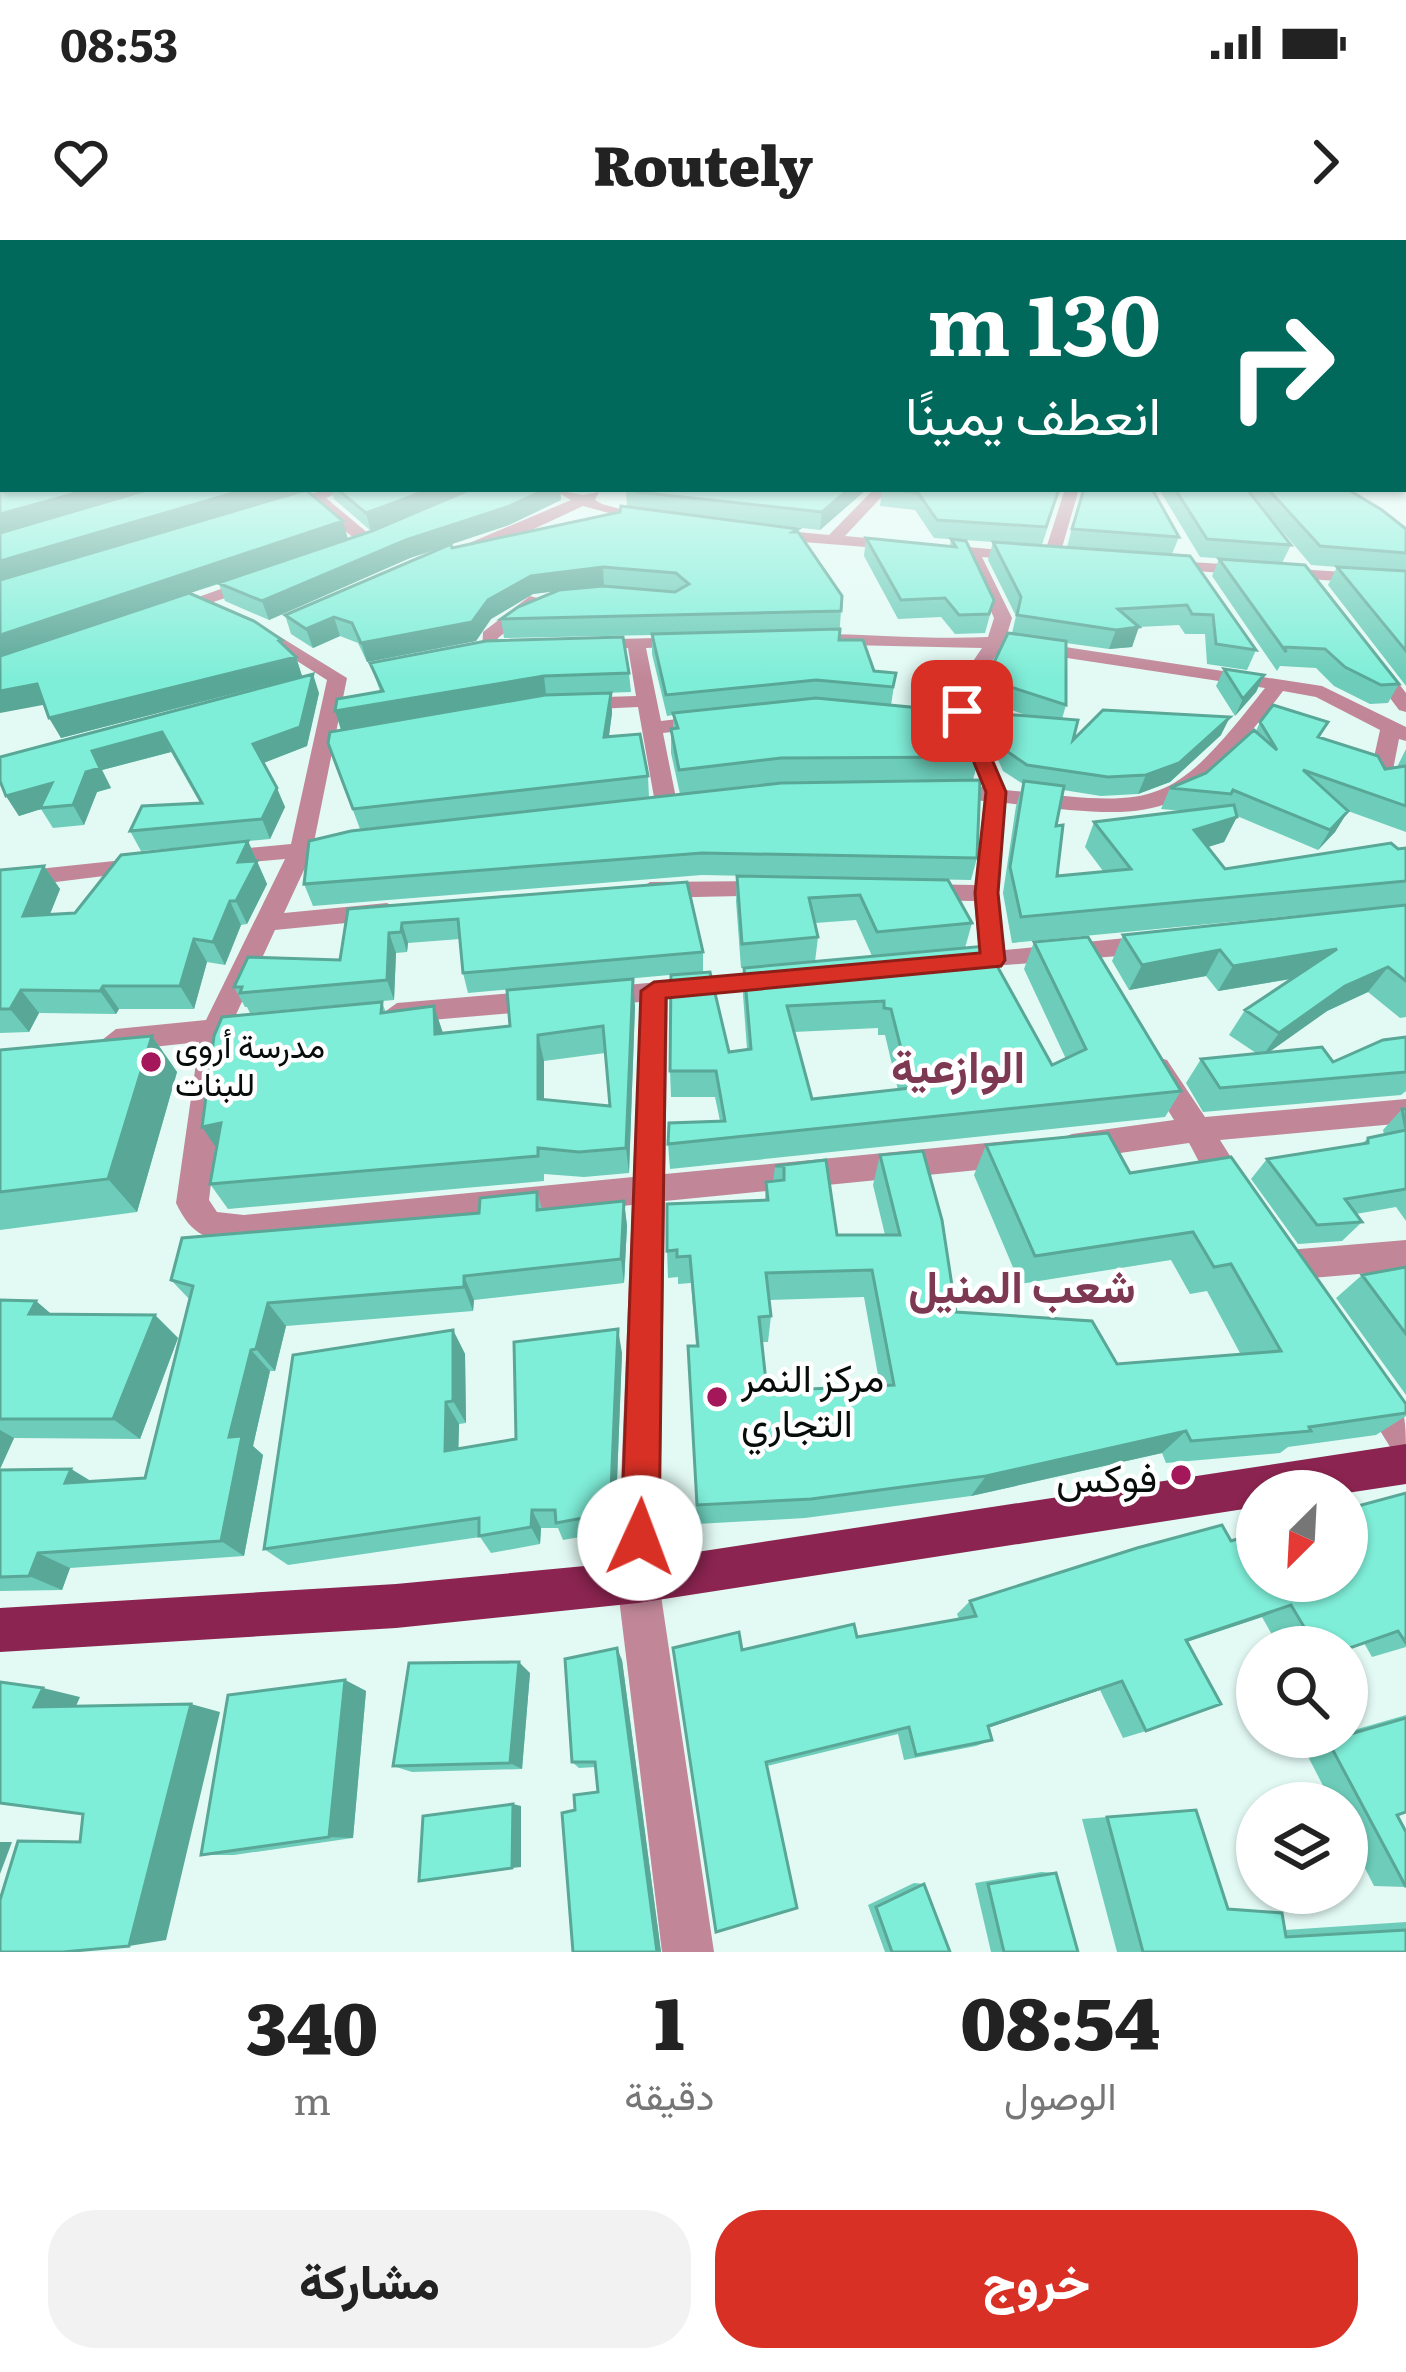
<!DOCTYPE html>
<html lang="ar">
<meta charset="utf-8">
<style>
:root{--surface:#fff;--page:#f2f2f2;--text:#222;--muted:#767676;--accent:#d93025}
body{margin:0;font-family:Literata,Vazirmatn,serif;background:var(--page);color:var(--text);direction:rtl;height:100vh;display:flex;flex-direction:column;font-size:45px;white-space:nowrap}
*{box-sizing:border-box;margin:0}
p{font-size:39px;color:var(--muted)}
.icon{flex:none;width:66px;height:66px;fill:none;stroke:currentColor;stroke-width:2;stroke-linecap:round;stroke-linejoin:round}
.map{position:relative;height:1712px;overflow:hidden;direction:ltr}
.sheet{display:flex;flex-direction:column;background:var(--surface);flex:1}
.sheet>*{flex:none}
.banner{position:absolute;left:0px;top:0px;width:1407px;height:252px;box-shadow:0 3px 9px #0004;direction:rtl;background:#00695c;color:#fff;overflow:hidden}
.needle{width:78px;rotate:204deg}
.controls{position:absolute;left:1236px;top:1230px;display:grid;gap:24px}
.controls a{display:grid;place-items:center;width:132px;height:132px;border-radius:50%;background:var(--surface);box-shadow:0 3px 9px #0004;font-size:60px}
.pin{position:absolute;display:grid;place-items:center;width:102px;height:102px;color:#fff;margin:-51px;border-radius:24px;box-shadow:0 6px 18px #0006}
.me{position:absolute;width:132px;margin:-66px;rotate:2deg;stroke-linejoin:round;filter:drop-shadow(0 0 9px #0008)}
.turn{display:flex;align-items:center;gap:42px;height:252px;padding:0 48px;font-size:54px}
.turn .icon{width:156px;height:156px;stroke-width:2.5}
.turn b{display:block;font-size:84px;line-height:102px}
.eta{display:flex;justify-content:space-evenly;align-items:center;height:204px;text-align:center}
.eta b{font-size:72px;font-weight:800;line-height:84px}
.action{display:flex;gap:24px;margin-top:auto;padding:24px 48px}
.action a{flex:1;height:138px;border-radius:48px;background:var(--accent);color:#fff;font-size:48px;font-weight:800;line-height:138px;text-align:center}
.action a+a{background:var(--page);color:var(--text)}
.status{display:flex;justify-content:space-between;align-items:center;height:84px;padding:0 60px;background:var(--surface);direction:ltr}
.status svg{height:33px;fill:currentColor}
header{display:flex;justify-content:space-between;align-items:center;height:156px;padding:0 48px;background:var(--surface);font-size:54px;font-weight:800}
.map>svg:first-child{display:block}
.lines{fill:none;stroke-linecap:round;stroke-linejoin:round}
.minor{fill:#c18799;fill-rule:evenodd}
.major{fill:#8b2450;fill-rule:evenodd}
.wall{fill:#6dcdba;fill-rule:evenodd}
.shaded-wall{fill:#59a797}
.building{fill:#7feed8;stroke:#59a797;stroke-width:3;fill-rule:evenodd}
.route{fill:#d93025;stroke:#8d1f18;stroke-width:3}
.poi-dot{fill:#a5175b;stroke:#fff;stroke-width:4.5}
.labels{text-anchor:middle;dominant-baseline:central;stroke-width:9;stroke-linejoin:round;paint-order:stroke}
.poi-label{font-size:33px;fill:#060d0b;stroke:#fff;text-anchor:start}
.near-poi-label{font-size:39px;fill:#060d0b;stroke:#fff;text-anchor:start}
.district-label{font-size:45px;font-weight:bold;fill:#7d3852;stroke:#fff}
</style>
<div class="status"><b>08:53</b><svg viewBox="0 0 49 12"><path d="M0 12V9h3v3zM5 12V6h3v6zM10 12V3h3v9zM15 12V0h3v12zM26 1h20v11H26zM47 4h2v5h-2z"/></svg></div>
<header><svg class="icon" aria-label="forward" viewBox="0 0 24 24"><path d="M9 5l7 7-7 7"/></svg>Routely<svg class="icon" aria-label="heart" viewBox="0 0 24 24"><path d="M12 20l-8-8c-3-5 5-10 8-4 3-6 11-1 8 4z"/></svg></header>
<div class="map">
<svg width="1406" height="1712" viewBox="0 0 1406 1712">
<rect width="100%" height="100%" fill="#e3faf4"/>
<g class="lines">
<path class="minor" d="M325,249H347L326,258L375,299V305L356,300L312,263L277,273L270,269Z
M552,249L583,255L599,252L595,260L602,264L661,280L653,285L583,266L521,295L456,317L448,312L571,260Z
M874,249H889L845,296L1035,313L1037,316L1029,321L982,317L1012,378L1006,398L1322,446L1406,487V501L1399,499L1391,540L1380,547L1369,540L1380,490L1316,457L1283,451C1183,582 1168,582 1006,563L998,653L1005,710L1156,695L1169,704L1156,713L944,730L940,724L944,718L979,712L974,661L914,660L902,652L914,644L975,645L984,561L940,557L929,550L940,543L983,547C957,483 938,471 982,408L802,404L793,399L802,394C864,393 926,400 988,397L994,378L966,315L766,299L758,294L766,289L829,295ZM1001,408L1265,448C1169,570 1159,567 1006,550C978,485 957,472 1001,408Z
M1065,249H1079L1059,318L1051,323L1043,318Z
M1160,320L1406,336V346L1154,328V322Z
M257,336L265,341L263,345L172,376L157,372Z
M530,356L545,360L498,398L496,413H482L483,392Z
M251,379L347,438L314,602L325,609L310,617L284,673L387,663L400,671L387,679L275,690L234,779L243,788L239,795L228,798L209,960L217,972L244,975L633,937L640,762L594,766L580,756L584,749L785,730L798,739L795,746L668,759L665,934L1018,900L1029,904L1034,913L1029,922L1018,926L665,961L659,1342L714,1712H662L617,1342L632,965L244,1003C208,1000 192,997 176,963L199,802L116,811L102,800L116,789L206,780L285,619L218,625L206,618L218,611L291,604L327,440L245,388L242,384Z
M694,397V405L688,406L646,408L661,481L711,475L721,481L711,487L663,493L677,563L666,570L655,563L638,467L575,470L565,464L575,458L636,456L628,408L586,409L577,404L580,400Z
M1369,412L1376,414L1406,453V472L1399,470L1360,418Z
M152,617L164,624L160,629L0,649V633Z
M776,641L788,649L785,655L650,658L638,650L650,642Z
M546,750L560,760L546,770L397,783L383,773L397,763Z
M1157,817L1167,820L1205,877L1406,859V883L1220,900L1251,949L1246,959C1217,969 1202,925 1189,903L1072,920L1061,916L1056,907L1061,898L1072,894L1174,880L1142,828L1147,820Z
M1406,1000V1030L1288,1040L1276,1036L1271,1025L1276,1014L1288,1010Z
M1375,1134C1406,1148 1406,1182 1406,1215L1392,1210L1356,1152L1362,1139Z"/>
<path class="major" d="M1406,1204V1244L1347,1253L1257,1251V1267L638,1363L396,1388L0,1412V1368L396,1344L638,1321Z"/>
</g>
<path class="wall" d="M3,249L306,250L348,299L371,291L334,259L331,249H560L561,260L509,285L410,318L269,380L225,361L219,344L190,353L282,400L285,407L296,417L302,436L61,498L45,465Z
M626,249H867L820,290L711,278L798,289V292L842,356L839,400L874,431L896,433L891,465L979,517L973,540L977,618L971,640L702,635L313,666L304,644L903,541L779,542L680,554L671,513V489H673V475L667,476L652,414V395L504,398L501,379L556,351L533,354L491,379L476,401L367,422L358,403L340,396L313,408L291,394L285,375L452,308L620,272L627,266Z
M882,249H1060L1042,305L1067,307L1082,249H1152L1179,297L1172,314L1256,410L1247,430L1207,424L1205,394H1185L1179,385L1138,387L1132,407L1109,409L1066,403V465L1062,479L1073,500L1221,495L1170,542L1138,554L1101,556L1063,550L1056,586L1057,636L1103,631L1085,607L1094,582L1183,571L1161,569L1170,548L1206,533L1256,491L1260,482H1328L1320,497L1385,529L1397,527L1406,509V592L1348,571L1335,592L1318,610L1237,576L1224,602L1208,607L1225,629L1406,608V665L1012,703L1003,653L1016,566L1023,544L1003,531L985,491L990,473L1029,476L981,460L986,439L1012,393L1016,376L988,320L993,302L934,298L915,270L880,266Z
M1159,249H1347L1406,289V446L1328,345L1337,327L1311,325L1260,265L1291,305L1282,323L1200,317Z
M866,298L950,306L951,299L994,360L985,393L955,394L941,377L898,379L864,316Z
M1219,319L1399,444L1388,463L1370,464L1334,446L1316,428L1280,426L1277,431L1212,336Z
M370,423L629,433L631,452L546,455L380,451Z
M1224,429L1264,435L1256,452L1235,476L1216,446Z
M319,453L307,506L263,523L285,567L270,599L248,601L267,644L247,684L241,685L225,725L207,722L194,769H119L116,774L39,773L29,792L0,793V630L44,626L60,649L50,674L75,673L230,603L141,611L130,591L200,563L171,512L102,530L111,548L97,552L84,585L53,588L41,569L19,576L6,556Z
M611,453L612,473L609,496L648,536L649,557L360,589L328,503Z
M737,636L948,640L972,683L965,708L872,716L856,680L815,683L818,697L815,722L741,728L736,661Z
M687,642L703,712V732L468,753L463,733L460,699L408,703L407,712L396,713L394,760L250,773L247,767H245L234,747L340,720L348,669Z
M1406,665V777L1400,778L1368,752L1327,771L1269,812L1333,822L1406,797V851L1401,855L1203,872L1186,843L1201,819L1256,813L1229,795L1245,770L1292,739L1218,751L1206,736L1129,750L1112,721L1123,695Z
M1034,702L1181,851L1165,877L670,929L668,904L720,881L715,857H671L670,831L747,809L743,755L744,728L986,706L1052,825L1066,819L1024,729ZM878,788V795H885L898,850L812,859L794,792Z
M382,762L386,773L434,766L442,793L510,786L635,766L629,933L584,937L544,934V941L228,969L210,944ZM605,813L610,866L544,860V821Z
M152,796L177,832L137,972L0,990V810Z
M1402,869H1406V981L1396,967L1356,974L1362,982L1342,1001L1298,1004L1251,939L1267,919L1362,904L1368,898L1384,894L1383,890Z
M986,905L1130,933L1406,1164V1176L1376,1195L1288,1207L1280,1213L1166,1223L1162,1213L971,1256L805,1278L697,1284L688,1106H696L691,1043L678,1044V1037L668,1038L667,1011L765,960L766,942H773L775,926L826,920L837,995H885L873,945L880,915L956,1072L1117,1124L1241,1115L1207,1051L1190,1054L1171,1020L1020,1044L974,935ZM864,1057L880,1146L767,1151L762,1102H768L771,1076L769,1060Z
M537,952L542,969L624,961L627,986L624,1043L474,1060L473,1071L286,1086L275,1131H270L253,1206L263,1215L244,1316L70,1328L62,1350L0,1351V1230L71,1229L91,1241L145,1238L190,1060L171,1040L479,973Z
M1406,1027V1155L1336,1058L1362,1035Z
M0,1060L36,1061L52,1075H155L178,1098L140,1199L14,1198L0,1229Z
M453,1090L465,1114L466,1183L459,1184L458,1209L516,1199L622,1113L615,1291L563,1300L558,1288H541L540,1304L491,1313L480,1297L288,1325L264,1309Z
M1406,1253V1407L1372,1417L1364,1403L1347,1407H1279L1262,1377L1187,1402L1146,1491L1123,1498L1100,1450L988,1488L992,1500L976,1506L904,1520L898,1494L767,1526L742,1410L857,1397L959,1379L957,1374L970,1361L1231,1301Z
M622,1420L661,1712H573L575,1570L598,1552L596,1527L579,1528L572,1522Z
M530,1433L522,1529L412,1532L393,1526Z
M345,1440L366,1451L353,1598L234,1615H201Z
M1406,1475V1572L1397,1575L1406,1647L1374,1646L1347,1593V1563H1332L1302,1505L1331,1497H1347V1492Z
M1196,1570L1227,1668L1285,1690L1406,1682V1712H1117L1082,1579Z
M1041,1632L1056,1633L1078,1712H991L975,1643Z
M914,1643L924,1644L950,1712H885L868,1665Z"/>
<path class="shaded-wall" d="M3,236V249H29L0,256V237Z
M91,249H159L0,294V274Z
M247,249H310L0,342V321Z
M431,249H479L371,291L366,273Z
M546,249H560L561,260L509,285L410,318L269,380L262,361L406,300Z
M849,249H867L820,290L822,272Z
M343,281L348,299L0,418V395Z
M603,327L604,345L533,354L491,379L476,401L367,422L361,403L531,336Z
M334,377L340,396L313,408L306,389Z
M1139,387L1132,407L1109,409L1116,390Z
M282,400L289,418L296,417L302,436L61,498L49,478Z
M313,434L319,453L307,506L261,524L253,504Z
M1264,435L1256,452L1235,476L1243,459Z
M544,436L546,455L341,490L335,471Z
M37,444L48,464L0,473V451Z
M611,453L612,473L606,517L604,497Z
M1230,477L1221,495L1170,542L1138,554L1146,535Z
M162,492L171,512L102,530L111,548L97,552L84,585L73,565L86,532L92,511Z
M52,543L41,569L19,576L6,556Z
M277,548L285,567L270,599L262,579Z
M1348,571L1335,592L1318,610L1330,590Z
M1237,577L1224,602L1182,615L1194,590Z
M248,601L267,644L247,684L236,661L238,622Z
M44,626L60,649L40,699L23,676Z
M230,661L241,685L225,725L213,702Z
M402,683L408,703L407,712L401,692Z
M389,693L396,713L394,760L387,740Z
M194,699L207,722L194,769L180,746Z
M1337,709L1319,734L1218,751L1233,726Z
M1220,710L1206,736L1129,750L1142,725Z
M1388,727L1368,752L1327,771L1261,818L1279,793L1345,746Z
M633,739L635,766L629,933L626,908Z
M103,746L119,769L116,774L100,751Z
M21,750L39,773L29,792L10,769Z
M434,766L443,793L435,794Z
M538,795L544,821V885L538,859Z
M152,796L177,832L137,972L108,939Z
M221,883L219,912L202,887Z
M624,961L627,986L624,1043L621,1019Z
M464,1036L474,1060L473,1071L464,1047Z
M36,1061L63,1084L29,1074Z
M268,1063L286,1086L275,1131L256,1109Z
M155,1075L178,1098L140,1199L113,1179Z
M618,1089L622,1113L615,1291L610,1273Z
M453,1090L465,1114L466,1183L453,1161Z
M251,1110L270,1131L253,1206L263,1215L244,1316L221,1301L229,1197Z
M446,1162L459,1184L458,1231L445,1211Z
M0,1190L14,1198L0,1229Z
M1186,1191L1162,1213L971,1256L986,1236Z
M71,1229L100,1247L65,1243Z
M532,1270L541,1288L540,1304L531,1287Z
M38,1313L70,1328L62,1350L29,1336Z
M1291,1365L1262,1377L1162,1410L1186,1400Z
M617,1408L622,1420L661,1712H657Z
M519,1422L530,1433L522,1529L510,1523Z
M345,1440L366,1451L353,1598L329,1597Z
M1122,1441L1100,1450L973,1493L988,1486Z
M43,1448L80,1457L72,1475L34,1467Z
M191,1464L220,1472L166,1700L129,1706Z
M513,1564L521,1566V1627L512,1628Z
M0,1602H12L0,1634Z"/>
<path class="building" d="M0,197H3V236L0,237Z
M14,249H91L0,274V252Z
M150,249H247L0,321V293Z
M337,249H431L366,273Z
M471,249H546L507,267L406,300L262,361L218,343L372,291Z
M627,249H849L822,272L637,252Z
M887,249H1059L1046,287L937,280L918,253Z
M1084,249H1152L1179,297L1072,289Z
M1175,249H1251L1250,253L1291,305L1207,299Z
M1268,249H1347L1382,270L1406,289V313L1320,306Z
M306,250L343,281L0,395V340Z
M621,266L798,289L793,292H798L842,356L841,371L501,379L518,367L559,350L603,346L675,352L689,344L676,333L603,327L531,336L488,360L472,382L361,403L352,383L334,377L306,389L285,375L451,304L452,308L620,272Z
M866,298L956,307L951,299L966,301L994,360L989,374L959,375L945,358L901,360Z
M993,302L1190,316L1256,410L1216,404L1213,375L1192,374L1187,365L1118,369L1139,387L1116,390L1017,375L1021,357Z
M1219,319L1305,325L1399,444L1381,445L1345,427L1325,409L1285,407L1286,412Z
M1337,327L1406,331V411Z
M189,353L254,381L282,400L279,401L296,417L49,478L37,444L0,451V416Z
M840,389L839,400H863L874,431L896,433L893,447L816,440L666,455L652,394Z
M1008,393L1066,401V465L986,439Z
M623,397L629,433L544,436L335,471L337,459L383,451L370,423L486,401Z
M1224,429L1264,435L1243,459Z
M313,434L300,487L253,504L277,548L262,579L130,591L142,566L202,563L162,492L92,511L100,528L86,532L73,565L40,568L52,543L6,556L0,541V517Z
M611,453L604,497L640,494L648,536L353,569L328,503L330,492L545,455Z
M816,458L962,472L979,517L781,518L679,530L671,489L678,488L673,473Z
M1273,465L1328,482L1318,497L1378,516L1385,529L1406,526V566L1303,530L1348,571L1330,590L1233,550L1231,554L1170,548L1206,533L1254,490L1277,510L1260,482Z
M1103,470L1230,477L1179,523L1146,535L1108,537L1027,525L1008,512L990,473L1078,480L1073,500Z
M980,540L977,618L702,613L304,644L309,601L351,591L781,543Z
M1024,541L1064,546L1056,586L1063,585L1057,636L1131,629L1094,582L1234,565L1237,577L1194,590L1225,629L1391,603L1398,609L1406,608V641L1021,677L1010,627Z
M248,601L238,622L257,621L236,661H230L213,702L194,699L180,746H103L100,751L21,750L10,769H0V630L44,626L23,676L75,673L121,615Z
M737,636L948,640L972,683L877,692L860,655L809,658L818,697L742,704Z
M687,642L703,712L463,733L458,679L402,683L401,692L389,693L387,740L240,753L242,747H234L248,717L340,720L348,669Z
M1406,665V741L1388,727L1345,746L1279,793L1245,770L1337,709L1233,726L1220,710L1142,725L1123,695Z
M1088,697L1181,851L668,904L669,883L725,881L716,831H670L671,735L710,732L729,812L751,809L744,728L986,706L1052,825L1086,809L1034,702ZM884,761V768L891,769L911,848L812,859L787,766Z
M633,739L626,908L579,912L538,908V916L210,944L221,883L202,887L214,796L222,777L382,762L381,773L434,766L435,794L510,786L507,750ZM603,786L610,866L538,859V795Z
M152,796L108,939L0,952V810Z
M1406,797V832L1220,848L1201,819L1322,807L1333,822L1383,800Z
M1402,869H1406V949L1345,959L1362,982L1317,985L1267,919L1368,903V898L1406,890Z
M1108,893L1130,933L1231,917L1406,1164V1173L1309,1187L1311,1191L1191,1201L1186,1191L986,1236L811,1259L697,1265L688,1106H698L690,1016L677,1017V1010L667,1011V964L768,960L766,942L784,940V926H775L826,920L837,995H900L880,915L923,911L942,980L956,1072L1092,1081L1117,1124L1281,1111L1231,1024L1214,1027L1193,992L1035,1016L986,905ZM872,1030L894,1145L767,1151L759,1077L771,1076L766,1033Z
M537,952V970L624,961L621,1019L464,1036V1047L268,1063L256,1109L251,1110L229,1197L242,1196L221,1301L38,1313L29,1336L0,1337V1230L71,1229L65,1243L145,1238L193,1046L171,1040L182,998L479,973L480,958Z
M1406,1027V1094L1362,1035Z
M0,1060L36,1061L29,1074L155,1075L113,1179H0Z
M618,1089L610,1273L556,1283L555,1270H532L531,1287L479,1296V1278L264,1309L293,1115L453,1090V1161L446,1162L445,1211L516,1199L514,1102Z
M1406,1253V1403L1398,1391L1347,1409V1407H1316L1291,1365L1186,1400L1221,1464L1146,1491L1122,1441L988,1486L992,1500L916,1515L909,1487L766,1522L797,1668L716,1692L673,1408L739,1392L742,1410L854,1384L857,1397L976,1376L970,1361L1137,1308L1222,1285L1231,1301L1257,1293V1341H1347V1269Z
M617,1408L657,1712H573L562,1573L575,1570L574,1555L598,1552L595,1522H572L565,1419Z
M519,1422L510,1523L393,1526L409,1423Z
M345,1440L329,1597L201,1615L228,1455Z
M0,1442L43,1448L34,1467L191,1464L129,1706L63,1712H0V1660L18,1601L80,1602L83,1574L0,1563Z
M1406,1478V1572L1397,1575L1406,1592V1647L1328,1501L1347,1497V1495Z
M513,1564L512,1628L419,1641L423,1576Z
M1196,1570L1228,1669L1282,1673L1286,1697L1406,1690V1712H1143L1107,1577Z
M1056,1633L1078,1712H1004L988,1644Z
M924,1644L950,1712H892L876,1667Z"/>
<linearGradient id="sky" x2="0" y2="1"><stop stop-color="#64b4cb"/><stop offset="0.45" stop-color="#f2fdfa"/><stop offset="1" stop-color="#f2fdfa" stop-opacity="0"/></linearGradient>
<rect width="1406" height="437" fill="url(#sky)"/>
<path class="route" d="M962,466L971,471L1006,552L998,653L1005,720L1001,726L666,758L659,1298L653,1311L640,1317L627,1311L621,1298L641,751L654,742L980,713L975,653L986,552L953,471Z"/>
<g class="poi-dot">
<circle cx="151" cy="822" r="12"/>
<circle cx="717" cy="1157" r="12"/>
<circle cx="1181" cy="1235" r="12"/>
</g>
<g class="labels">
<g class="poi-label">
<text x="175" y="803">مدرسة أروى<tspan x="175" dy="38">للبنات</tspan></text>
</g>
<g class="near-poi-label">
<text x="741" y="1135">مركز النمر<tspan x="741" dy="45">التجاري</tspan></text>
<text x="1157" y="1235" text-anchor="end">فوكس</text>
</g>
<g class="district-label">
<text x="958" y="823">الوازعية</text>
<text x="1022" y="1043">شعب المنيل</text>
</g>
</g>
</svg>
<div class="controls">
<a><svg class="needle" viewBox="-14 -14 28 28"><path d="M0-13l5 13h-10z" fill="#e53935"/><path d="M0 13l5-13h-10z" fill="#767676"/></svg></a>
<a><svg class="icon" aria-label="search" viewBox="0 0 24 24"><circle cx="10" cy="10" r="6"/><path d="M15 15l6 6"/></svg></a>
<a><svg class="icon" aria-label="layers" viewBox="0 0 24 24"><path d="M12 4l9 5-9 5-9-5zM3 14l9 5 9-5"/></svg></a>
</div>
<div class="pin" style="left:962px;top:471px;background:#d93025"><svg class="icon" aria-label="arrive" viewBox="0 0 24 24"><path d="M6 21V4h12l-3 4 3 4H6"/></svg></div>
<svg class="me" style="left:640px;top:1298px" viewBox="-20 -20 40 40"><circle r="19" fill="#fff"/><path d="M0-13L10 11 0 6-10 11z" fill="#d93025"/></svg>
<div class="banner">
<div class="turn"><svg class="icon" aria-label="right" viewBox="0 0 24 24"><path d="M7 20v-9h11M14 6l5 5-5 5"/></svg><div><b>130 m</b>انعطف يمينًا</div></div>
</div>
</div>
<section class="sheet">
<div class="eta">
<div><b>08:54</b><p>الوصول</p></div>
<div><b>1</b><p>دقيقة</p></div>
<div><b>340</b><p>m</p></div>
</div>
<div class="action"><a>خروج</a><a>مشاركة</a></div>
</section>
